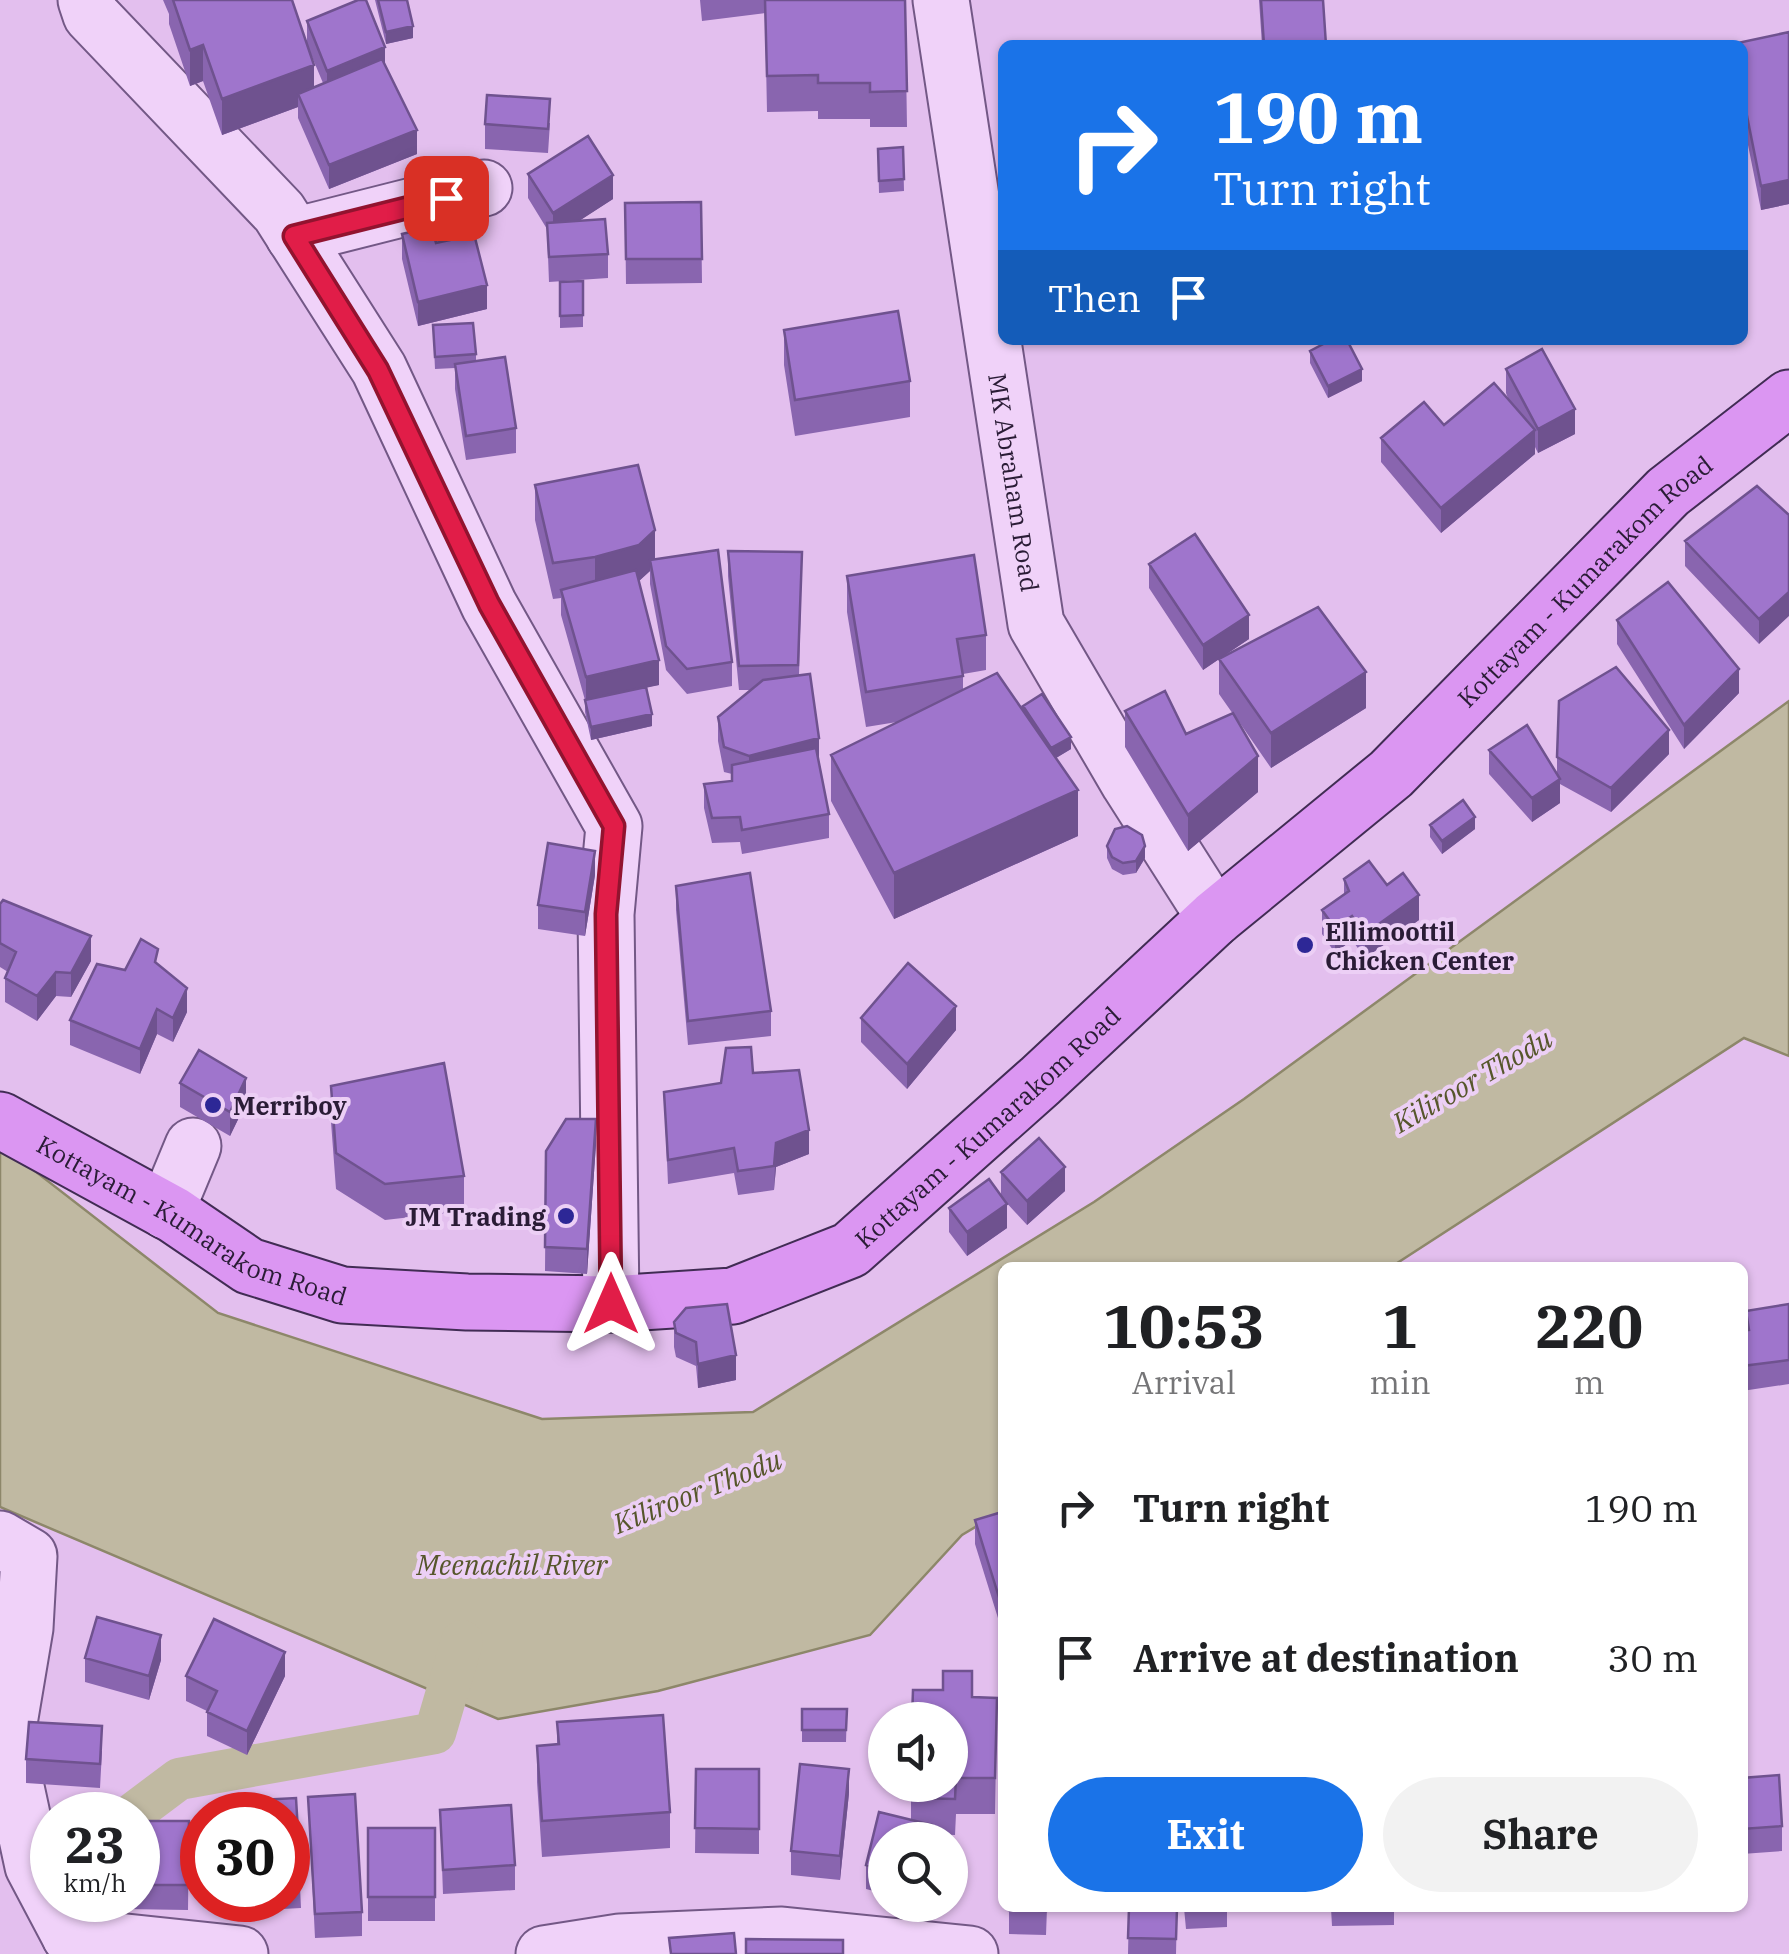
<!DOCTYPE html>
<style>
:root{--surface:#fff;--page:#f2f2f2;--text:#202124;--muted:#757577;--accent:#1a73e8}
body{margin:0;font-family:"IBM Plex Serif",serif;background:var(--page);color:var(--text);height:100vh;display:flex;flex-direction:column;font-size:38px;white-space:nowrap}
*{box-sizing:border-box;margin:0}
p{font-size:32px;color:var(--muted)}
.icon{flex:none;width:55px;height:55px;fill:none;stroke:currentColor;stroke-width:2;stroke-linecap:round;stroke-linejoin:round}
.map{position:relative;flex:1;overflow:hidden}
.drawer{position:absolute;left:998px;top:1262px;width:750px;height:650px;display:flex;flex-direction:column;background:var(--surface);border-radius:15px;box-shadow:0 2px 8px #0004}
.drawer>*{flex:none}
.top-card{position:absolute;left:998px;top:40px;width:750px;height:305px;border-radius:15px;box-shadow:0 2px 8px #0004;background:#1a73e8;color:#fff;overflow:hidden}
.buttons{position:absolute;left:868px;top:1702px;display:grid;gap:20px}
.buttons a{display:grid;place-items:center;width:100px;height:100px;border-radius:50%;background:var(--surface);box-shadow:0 2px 8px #0004;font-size:50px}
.speed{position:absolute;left:30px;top:1792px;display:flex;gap:20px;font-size:50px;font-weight:700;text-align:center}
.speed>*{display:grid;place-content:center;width:130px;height:130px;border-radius:50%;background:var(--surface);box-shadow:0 2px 8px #0004;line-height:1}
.speed small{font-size:25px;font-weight:400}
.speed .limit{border:15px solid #d22;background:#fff;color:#111}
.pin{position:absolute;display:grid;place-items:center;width:85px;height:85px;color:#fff;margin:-42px;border-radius:20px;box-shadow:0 5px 15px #0006}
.me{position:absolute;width:110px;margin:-55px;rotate:0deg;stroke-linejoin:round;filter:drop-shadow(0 0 8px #0008)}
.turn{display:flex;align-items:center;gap:35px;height:210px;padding:0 50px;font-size:45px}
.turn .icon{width:130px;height:130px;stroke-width:2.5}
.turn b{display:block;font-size:70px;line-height:85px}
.then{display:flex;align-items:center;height:95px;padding:0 50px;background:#0003;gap:20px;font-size:38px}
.eta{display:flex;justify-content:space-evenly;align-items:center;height:170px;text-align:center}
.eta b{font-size:60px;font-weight:700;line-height:70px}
.primary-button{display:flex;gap:20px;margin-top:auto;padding:20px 50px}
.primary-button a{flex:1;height:115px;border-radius:60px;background:var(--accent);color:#fff;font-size:40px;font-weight:700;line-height:115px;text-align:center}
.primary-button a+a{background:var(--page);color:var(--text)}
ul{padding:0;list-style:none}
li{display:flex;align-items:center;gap:30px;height:150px;padding:0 50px}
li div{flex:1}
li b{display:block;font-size:38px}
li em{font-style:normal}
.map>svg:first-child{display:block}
.water{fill:#c0b9a2;stroke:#8d876a;stroke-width:2.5}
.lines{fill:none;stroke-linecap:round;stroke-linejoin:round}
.canal{stroke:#c0b9a2;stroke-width:42}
.minor-casing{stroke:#735886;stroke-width:59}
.major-casing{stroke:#412c54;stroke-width:59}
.minor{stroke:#f0d2f9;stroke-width:55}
.major{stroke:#db96f2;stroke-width:55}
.wall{fill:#8965af}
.shaded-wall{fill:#6f528f}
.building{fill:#9f75cc;stroke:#6f528f;stroke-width:2.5}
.route-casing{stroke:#92132f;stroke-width:25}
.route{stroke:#e11d48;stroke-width:18}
.poi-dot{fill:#2d2796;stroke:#eccff5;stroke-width:4}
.labels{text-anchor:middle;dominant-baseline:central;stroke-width:8;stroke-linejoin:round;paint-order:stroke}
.street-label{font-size:25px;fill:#2a1c36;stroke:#eccff5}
.poi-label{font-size:25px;font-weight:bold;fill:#2a1c36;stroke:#eccff5;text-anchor:start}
.water-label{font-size:28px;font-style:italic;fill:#56562b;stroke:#eccff5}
</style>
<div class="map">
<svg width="1789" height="1954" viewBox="0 0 1789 1954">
<rect width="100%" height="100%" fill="#e3bfee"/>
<path class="water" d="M1789,701V1056L1744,1038L1391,1267L1002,1268V1511L962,1535L870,1635L658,1691L498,1719L0,1507V1144L218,1313L542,1419L753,1412L1094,1202L1244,1099Z"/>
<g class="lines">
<path class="canal" d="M131,1815L179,1779L435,1733L462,1641
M90,1900L92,1954"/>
<g class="minor-casing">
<g id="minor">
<path d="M86,0L91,15L279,212L379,369L489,605L614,826L606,914L611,1304"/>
<path id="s1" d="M941,0L1036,624L1129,783L1215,918"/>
<path d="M294,236L484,188"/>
<path d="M166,1211L193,1146"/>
<path d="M0,1539L29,1556L25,1628L6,1741L33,1866L70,1936"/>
<path d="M70,1936L240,1954"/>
<path d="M544,1954L620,1942L782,1935L970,1954"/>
</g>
</g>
<g class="major-casing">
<g id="major">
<path id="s2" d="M0,1120L174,1215L249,1266L342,1295L467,1302L611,1304L733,1296L850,1250L1040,1081L1215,918L1391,774L1668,492L1789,398"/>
</g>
</g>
<use href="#minor" class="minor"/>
<use href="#major" class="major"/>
</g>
<path class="wall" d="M163,0H292L314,87L323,83L307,45V21L385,65L417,154L329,189L298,118V107L222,135L203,81L190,86L169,24V14Z
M375,0H407L413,38L386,44Z
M700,0H905L907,127H870V119H818V111L767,112L765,13L702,21Z
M1259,0H1323L1326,45H1262Z
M1789,32V204L1761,210L1742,115V45Z
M550,123L548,153L485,149V124Z
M903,147L904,191L879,193L878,149Z
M528,174L613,199L580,220L608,254V278L549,282L547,229L528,198Z
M701,202L702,283L626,284L625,203Z
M402,234L487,309L418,326L402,259Z
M583,281V327L560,328V282Z
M433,325L476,354V362L516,428V453L466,460L455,389V368L435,369Z
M784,330L910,381V417L795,436L784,365Z
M1310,351L1362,381L1328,398L1310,363Z
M1506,369L1575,434L1538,453L1535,447V454L1441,533L1381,462V438L1444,425L1509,401L1506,393Z
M535,485L655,559L732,662V686L687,694L666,670L650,584V571L639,581L659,685L647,687L652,726L591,740L585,712V700L561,615V598L553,599L535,520Z
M1789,515L1759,644L1685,566V541Z
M728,551L802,552L799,676L819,762L829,814V838L742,854L740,842L712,843L704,808V784L732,781V774L724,772L718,741V717L750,690H739L728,576Z
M1149,564L1249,639L1222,657L1366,708L1271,768L1235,716L1258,792L1188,851L1125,747V711L1186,734L1233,714L1219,694V659L1203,670L1149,588Z
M847,576L986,635V670L963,674V689L1023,711V706L1071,749L1056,758L1078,836L894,919L831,801V755L897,722L866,727L847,612Z
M1617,620L1739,693L1684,749L1617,644Z
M1489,750L1557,773V757L1669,754L1611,812L1560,784V803L1532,822L1489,774Z
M1430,825L1475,829L1442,854L1430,837Z
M1107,846L1145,858L1136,873L1123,875L1112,869L1107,858Z
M595,875L585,936L538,929V905Z
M1344,879L1387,885L1419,920L1365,958L1352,940L1335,953L1322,934V910L1344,894Z
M676,886L771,1011V1036L688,1045L676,910Z
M0,904L91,961L71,997L56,996L37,1021L5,1002V978L8,972L0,967Z
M158,964L187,1012L173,1042L157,1034L140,1074L70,1045V1020L125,970Z
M861,1018L956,1030L907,1089L861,1042Z
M753,1073L809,1154L776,1167L774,1190L738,1195L734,1173L668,1184L664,1092L721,1083Z
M180,1083L246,1103L230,1136L180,1107Z
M331,1086L464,1176V1211L385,1220L336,1189L331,1122Z
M596,1144L587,1274L545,1271L546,1151Z
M1001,1172L1065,1191L1027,1225L1003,1199L1007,1228L967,1256L949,1232V1208L1001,1196Z
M1789,1304V1384L1742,1391V1331L1746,1330V1311Z
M674,1322L736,1380L698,1388L696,1366L676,1357L674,1347Z
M1002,1512V1631L975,1544V1520Z
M85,1658L161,1660L149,1700L85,1682Z
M943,1671H972V1697L997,1698L995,1814H956L955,1835L932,1834V1840H885V1894L866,1889V1865L879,1812L911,1820V1785H950V1720H912L913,1690H943Z
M186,1676H285L247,1755L207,1736V1711L186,1701Z
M802,1709H847L846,1742H802Z
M557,1722L670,1812V1848L542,1857L537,1782V1746L557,1744Z
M102,1751L100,1788L26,1783V1759Z
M696,1769H759V1854L695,1853Z
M1742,1778L1782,1826V1851L1742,1854Z
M849,1793L840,1880L791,1875V1851Z
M308,1797L362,1912V1936L315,1938Z
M296,1798L301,1908L245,1911V1900H288V1815H240V1801Z
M440,1810L515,1865V1890L443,1894Z
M138,1821H189L188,1910L125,1909V1900H138Z
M368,1828H435V1921H368Z
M1009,1908H1047L1046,1935L1009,1934Z
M1129,1908H1177L1176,1954H1128Z
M1184,1908H1227V1927L1186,1929Z
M1331,1908H1394V1925L1332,1926Z"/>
<path class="shaded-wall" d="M413,26V38L386,44V32Z
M203,45V81L190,86V50Z
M385,47V72L327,95V71Z
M314,65V101L298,94V107L222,135V99Z
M417,130V154L329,189V165Z
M613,175V199L553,238V213Z
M1789,180V204L1761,210V186Z
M487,285V309L418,326V302Z
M1362,369V381L1328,398V386Z
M1575,409V434L1538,453V429Z
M1535,430V454L1441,533V508Z
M655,530V566L650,560V571L639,581L595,593V557Z
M1789,592V616L1759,644V619Z
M1249,615V639L1203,670V645Z
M659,660V685L586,701V677Z
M1739,669V693L1684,749V725Z
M1366,672V708L1271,768V733Z
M652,714V726L591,740V727Z
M1669,730V754L1611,812V788Z
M1071,737V749L1051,761V748Z
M819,738V762L749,781V756Z
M1258,756V792L1188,851V815Z
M1560,779V803L1532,822V798Z
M1078,790V836L894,919V873Z
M1475,817V829L1442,854V841Z
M1145,846V858L1136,873V861Z
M595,851V875L585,936V912Z
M1419,895V920L1365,958V934Z
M1352,916V940L1335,953V928Z
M91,936V961L71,997V973Z
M56,972V996L37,1021V996Z
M187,988V1012L173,1042V1018Z
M956,1006V1030L907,1089V1064Z
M157,1009V1034L140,1074V1049Z
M246,1078V1103L230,1136V1112Z
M596,1119V1144L587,1274V1249Z
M809,1130V1154L776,1167L774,1190L776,1143Z
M1065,1167V1191L1027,1225V1201Z
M1007,1204V1228L967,1256V1232Z
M736,1355V1380L698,1388V1364Z
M161,1635V1660L149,1700V1676Z
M285,1652V1676L247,1755V1731Z
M849,1769V1793L840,1880V1856Z"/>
<path class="building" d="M173,0H292L314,65L222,99L203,45L190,50Z
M358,0H366L385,47L327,71L307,21Z
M378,0H407L413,26L386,32Z
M765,0H905L907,91L870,92V83H818V75L767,76Z
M1261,0H1323L1326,45H1264Z
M1789,32V180L1761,186L1742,91V45H1734L1733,44Z
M382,59L417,130L329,165L298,94Z
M487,95L550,99L548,129L485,124Z
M588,136L613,175L553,213L528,174Z
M903,147L904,179L879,181L878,149Z
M701,202L702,259H626L625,203Z
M464,218L468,236L436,243L431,225Z
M605,219L608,254L549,257L547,223Z
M432,227L436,243L474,234L487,285L418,302L402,234Z
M583,281V315L560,316V282Z
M898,311L910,381L795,400L784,330Z
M473,323L476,354L435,357L433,325Z
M1331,340H1347L1362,369L1328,386L1310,351Z
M1542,349L1575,409L1538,429L1506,369Z
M505,357L516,428L466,436L455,364Z
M1494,383L1535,430L1441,508L1381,438L1424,402L1444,425Z
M638,465L655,530L639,545L595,557L553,563L535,485Z
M1757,486L1789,515V592L1759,619L1685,541Z
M1195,534L1249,615L1203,645L1149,564Z
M718,550L732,662L687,669L666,646L650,560Z
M728,551L802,552L798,665L739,666Z
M974,555L986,635L957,639L963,676L866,692L847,576Z
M636,570L659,660L586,677L561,590Z
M1668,582L1739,669L1684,725L1617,620Z
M1318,607L1366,672L1271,733L1219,659Z
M1616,667L1669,730L1611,788L1557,757L1559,701Z
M997,673L1078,790L894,873L831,755Z
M810,674L819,738L749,756L724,747L718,717L763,680Z
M646,687L652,714L591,727L585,700Z
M1165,691L1186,734L1233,713L1258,756L1188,815L1125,711Z
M1042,694L1071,737L1051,748L1023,706Z
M1527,725L1560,779L1532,798L1489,750Z
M816,748L829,814L742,830L740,817L712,818L704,784L732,781V765Z
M1463,800L1475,817L1442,841L1430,825Z
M1127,826L1142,835L1145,846L1136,861L1123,863L1112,857L1107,846L1115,829Z
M548,843L595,851L585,912L538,905Z
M1369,861L1387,885L1403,873L1419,895L1365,934L1352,916L1335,928L1322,910L1349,891L1344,879Z
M750,873L771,1011L688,1021L676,886Z
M3,900L91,936L71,973L56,972L37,996L5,978L16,952L0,943V904Z
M141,939L158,949L155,962L187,988L173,1018L157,1009L140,1049L70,1020L97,964L125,970Z
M908,963L956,1006L907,1064L861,1018Z
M751,1047L753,1073L799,1070L809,1130L776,1143L774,1166L738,1171L734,1148L668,1160L664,1092L721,1083L726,1048Z
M199,1050L246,1078L230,1112L180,1083Z
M444,1063L464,1176L385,1184L336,1153L331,1086Z
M566,1119H596L587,1249L545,1247L546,1151Z
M1039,1138L1065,1167L1027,1201L1001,1172Z
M989,1179L1007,1204L967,1232L949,1208Z
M727,1304L736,1355L698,1364L696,1342L676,1333L674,1322L686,1308Z
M1789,1304V1360L1742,1366V1331L1749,1330L1746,1311Z
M1002,1512V1607L975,1520Z
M97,1617L161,1635L149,1676L85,1658Z
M214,1619L285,1652L247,1731L207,1712L217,1691L186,1676Z
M943,1671H972V1697L997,1698L995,1778H956L955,1799L911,1798V1785H950V1720H912L913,1690H943Z
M802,1709H847L846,1730H802Z
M663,1715L670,1812L542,1821L537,1746L559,1744L557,1722Z
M29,1722L102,1726L100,1764L26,1759Z
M800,1764L849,1769L840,1856L791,1851Z
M696,1769H759V1829L695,1828Z
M1779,1775L1782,1826L1742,1829V1778Z
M355,1794L362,1912L315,1914L308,1797Z
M296,1798L301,1883L288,1884V1815H241L240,1801Z
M511,1805L515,1865L443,1870L440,1810Z
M879,1812L932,1825L928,1840H885V1870L866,1865Z
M138,1821H189L188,1885H138Z
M368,1828H435V1897H368Z
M1009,1908H1046V1911L1009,1910Z
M1129,1908H1177L1176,1939L1128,1938Z
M734,1933L736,1954H671L669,1938Z
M746,1939L843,1940V1954H746Z"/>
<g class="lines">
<g class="route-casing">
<path id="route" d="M446,198L294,236L378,370L489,604L614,826L606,914L611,1304"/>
</g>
<use href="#route" class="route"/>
</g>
<g class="poi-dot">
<circle cx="1305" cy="945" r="10"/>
<circle cx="213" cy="1105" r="10"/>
<circle cx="566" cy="1216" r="10"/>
</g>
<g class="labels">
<g class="street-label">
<text stroke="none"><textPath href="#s1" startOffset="488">MK Abraham Road</textPath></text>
<text stroke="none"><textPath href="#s2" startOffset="1898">Kottayam - Kumarakom Road</textPath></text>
<text stroke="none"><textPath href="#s2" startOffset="1088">Kottayam - Kumarakom Road</textPath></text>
<text stroke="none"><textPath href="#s2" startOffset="218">Kottayam - Kumarakom Road</textPath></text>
</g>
<g class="poi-label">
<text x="1325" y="931">Ellimoottil<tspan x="1325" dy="29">Chicken Center</tspan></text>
<text x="233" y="1105">Merriboy</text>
<text x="546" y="1216" text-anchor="end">JM Trading</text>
</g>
<g class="water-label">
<text transform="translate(1472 1080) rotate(-30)">Kiliroor Thodu</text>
<text transform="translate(697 1491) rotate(-22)">Kiliroor Thodu</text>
<text x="512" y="1564">Meenachil River</text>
</g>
</g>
</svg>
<div class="buttons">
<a><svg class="icon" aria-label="sound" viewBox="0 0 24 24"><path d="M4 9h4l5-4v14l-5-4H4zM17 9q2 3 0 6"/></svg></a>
<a><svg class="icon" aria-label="search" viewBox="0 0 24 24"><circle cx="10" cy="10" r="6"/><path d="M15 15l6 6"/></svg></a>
</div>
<div class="speed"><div>23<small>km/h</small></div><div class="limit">30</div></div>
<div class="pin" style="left:446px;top:198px;background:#d93025"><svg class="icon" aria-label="arrive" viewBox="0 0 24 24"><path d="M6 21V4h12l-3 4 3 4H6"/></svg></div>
<svg class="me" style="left:611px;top:1304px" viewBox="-20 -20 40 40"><path d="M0-17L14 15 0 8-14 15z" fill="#e11d48" stroke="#fff" stroke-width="4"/></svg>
<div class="top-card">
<div class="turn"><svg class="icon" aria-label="right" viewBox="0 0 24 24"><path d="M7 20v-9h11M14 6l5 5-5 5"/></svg><div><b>190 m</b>Turn right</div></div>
<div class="then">Then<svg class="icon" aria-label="arrive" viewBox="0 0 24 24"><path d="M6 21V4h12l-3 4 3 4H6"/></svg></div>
</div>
<section class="drawer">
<div class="eta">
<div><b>10:53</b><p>Arrival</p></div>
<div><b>1</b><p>min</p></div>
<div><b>220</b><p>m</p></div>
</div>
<ul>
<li><svg class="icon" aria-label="right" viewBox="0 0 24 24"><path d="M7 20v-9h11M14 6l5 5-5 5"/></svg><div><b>Turn right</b></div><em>190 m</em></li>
<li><svg class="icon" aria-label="arrive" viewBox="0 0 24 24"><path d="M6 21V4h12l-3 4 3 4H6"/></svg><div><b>Arrive at destination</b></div><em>30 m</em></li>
</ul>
<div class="primary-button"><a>Exit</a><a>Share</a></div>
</section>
</div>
